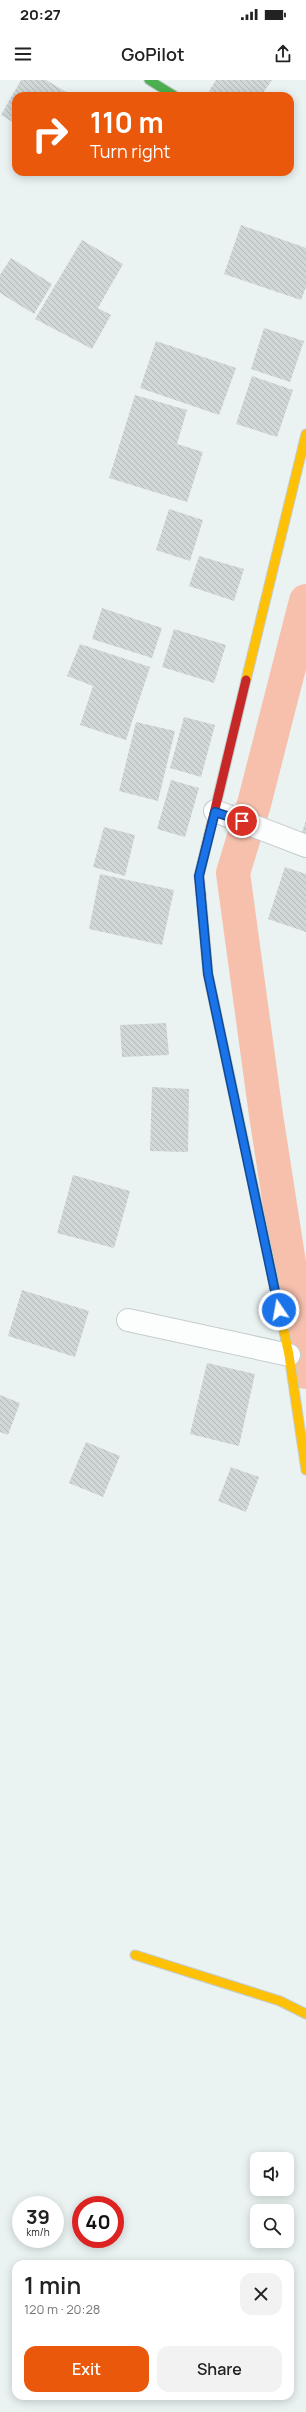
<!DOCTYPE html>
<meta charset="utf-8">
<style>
:root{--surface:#fff;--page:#f2f2f2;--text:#222;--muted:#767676;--accent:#ea580c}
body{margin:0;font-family:Manrope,sans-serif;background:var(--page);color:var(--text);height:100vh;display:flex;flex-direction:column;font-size:15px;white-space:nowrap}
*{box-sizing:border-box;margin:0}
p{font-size:13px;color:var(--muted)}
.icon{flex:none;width:22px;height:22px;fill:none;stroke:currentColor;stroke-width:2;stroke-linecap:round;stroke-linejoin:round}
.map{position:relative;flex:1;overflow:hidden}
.side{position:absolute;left:12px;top:2180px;width:282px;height:140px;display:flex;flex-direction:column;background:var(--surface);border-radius:12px;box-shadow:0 2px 10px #0003}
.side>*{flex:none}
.hud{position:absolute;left:12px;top:12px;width:282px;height:84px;border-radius:12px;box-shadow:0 2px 10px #0003;background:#ea580c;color:#fff;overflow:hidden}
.controls{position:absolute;left:250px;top:2072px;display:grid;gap:8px}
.controls a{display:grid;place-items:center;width:44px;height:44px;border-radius:8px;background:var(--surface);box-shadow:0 2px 10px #0003;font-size:20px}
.speed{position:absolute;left:12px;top:2116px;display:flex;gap:8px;font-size:20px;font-weight:700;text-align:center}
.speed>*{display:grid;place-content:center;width:52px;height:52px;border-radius:50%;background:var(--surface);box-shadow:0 2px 10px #0003;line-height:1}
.speed small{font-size:10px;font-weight:400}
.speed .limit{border:6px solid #d22;background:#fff;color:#111}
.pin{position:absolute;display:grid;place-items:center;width:34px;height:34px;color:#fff;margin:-17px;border:2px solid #fff;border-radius:50%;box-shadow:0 1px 4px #0007}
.me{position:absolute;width:44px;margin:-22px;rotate:348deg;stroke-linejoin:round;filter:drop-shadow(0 0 3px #0008)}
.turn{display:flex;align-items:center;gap:14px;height:84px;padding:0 12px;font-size:18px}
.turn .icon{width:52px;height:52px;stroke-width:2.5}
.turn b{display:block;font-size:28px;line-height:34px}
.round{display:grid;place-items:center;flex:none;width:42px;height:42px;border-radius:12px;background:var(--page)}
.summary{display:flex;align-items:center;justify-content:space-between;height:68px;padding:0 12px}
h1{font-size:24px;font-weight:600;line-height:30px}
.cta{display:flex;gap:8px;margin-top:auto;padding:8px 12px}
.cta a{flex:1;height:46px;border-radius:12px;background:var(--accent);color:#fff;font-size:16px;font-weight:600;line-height:46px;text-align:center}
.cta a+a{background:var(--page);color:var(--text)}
.status{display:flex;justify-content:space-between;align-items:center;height:28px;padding:0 20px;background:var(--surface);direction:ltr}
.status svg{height:11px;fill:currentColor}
header{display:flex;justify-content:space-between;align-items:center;height:52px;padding:0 12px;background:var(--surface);font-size:18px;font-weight:600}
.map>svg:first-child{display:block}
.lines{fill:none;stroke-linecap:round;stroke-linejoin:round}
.canal{stroke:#f6c0ad;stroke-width:34}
.building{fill:url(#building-back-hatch)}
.street-casing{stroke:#c6cccc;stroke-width:24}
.fast-casing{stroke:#c6cccc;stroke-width:11}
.slow-casing{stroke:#c6cccc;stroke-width:11}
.jam-casing{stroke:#c6cccc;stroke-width:11}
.street{stroke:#fcfdfd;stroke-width:22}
.fast{stroke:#4caf50;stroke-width:9}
.slow{stroke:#ffc107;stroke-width:9}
.jam{stroke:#c62828;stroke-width:9}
.route-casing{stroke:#114b97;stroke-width:10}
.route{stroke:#1a73e8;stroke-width:7}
</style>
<div class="status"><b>20:27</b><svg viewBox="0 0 49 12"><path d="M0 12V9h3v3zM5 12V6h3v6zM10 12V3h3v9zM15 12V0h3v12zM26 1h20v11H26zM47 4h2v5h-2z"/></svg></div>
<header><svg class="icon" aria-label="menu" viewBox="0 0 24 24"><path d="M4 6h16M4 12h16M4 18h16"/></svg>GoPilot<svg class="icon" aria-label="share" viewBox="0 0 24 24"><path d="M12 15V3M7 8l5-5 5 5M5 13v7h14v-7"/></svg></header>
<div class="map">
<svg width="306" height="2332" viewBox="0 0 306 2332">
<defs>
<pattern id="building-back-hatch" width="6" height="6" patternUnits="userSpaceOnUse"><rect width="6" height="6" fill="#d1d7d7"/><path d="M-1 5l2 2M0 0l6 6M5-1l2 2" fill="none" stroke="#b3b8b8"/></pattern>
</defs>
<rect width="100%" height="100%" fill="#eaf2f2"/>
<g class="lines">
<path class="canal" d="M306,521L254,724L233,793L266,1035L306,1292"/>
</g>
<path class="building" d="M21,0H46L73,16H16V44L1,35Z
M216,0H272L261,16H216L209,11Z
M241,145L306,168V207L301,220L224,194Z
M82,160L123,184L98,228L111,235L92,269L35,239Z
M11,178L52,204L34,234L0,213V195Z
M264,248L304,261L290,302L251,289Z
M156,261L236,288L219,335L140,308Z
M252,296L293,310L277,357L236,344Z
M135,315L187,330L177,364L203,372L187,422L109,398Z
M169,429L203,440L190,481L156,470Z
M199,476L244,489L234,521L189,506Z
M102,528L162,548L152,578L92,559Z
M174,549L226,565L214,603L162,587Z
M80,564L150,587L126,660L80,645L93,606L67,596Z
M184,637L215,645L201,697L170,688Z
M136,642L175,651L158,721L119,711Z
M171,700L199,708L185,757L157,749Z
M306,741V759L300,757Z
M104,747L135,755L125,796L93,787Z
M285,787L306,794V852L268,839Z
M100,794L174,810L162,865L89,849Z
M166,943L169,975L122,977L120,945Z
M152,1007L189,1009L188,1072L150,1071Z
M73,1095L130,1111L114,1168L57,1153Z
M22,1210L89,1231L75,1277L8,1256Z
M207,1283L255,1294L239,1366L190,1354Z
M0,1315L20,1323L8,1355L0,1352Z
M86,1362L120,1376L103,1417L69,1403Z
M231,1387L259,1397L246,1432L218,1421Z"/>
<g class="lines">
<g class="street-casing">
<path id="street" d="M215,731L306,766
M128,1240L289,1275"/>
</g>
<g class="fast-casing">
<path id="fast" d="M149,0L175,16
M201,815L208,894L273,1199"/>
</g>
<g class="slow-casing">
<path id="slow" d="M246,600L306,354
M273,1199L289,1275L306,1390
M135,1875L280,1921L306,1934"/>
</g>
<g class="jam-casing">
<path id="jam" d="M201,815L199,796L246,600"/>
</g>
<use href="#street" class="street"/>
<use href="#fast" class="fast"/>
<use href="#slow" class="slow"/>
<use href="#jam" class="jam"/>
</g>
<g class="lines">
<g class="route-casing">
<path id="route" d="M242,741L215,732L199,796L208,894L279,1230"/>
</g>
<use href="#route" class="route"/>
</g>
</svg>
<div class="controls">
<a><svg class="icon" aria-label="sound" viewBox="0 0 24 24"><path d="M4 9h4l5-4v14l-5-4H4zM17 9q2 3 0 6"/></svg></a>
<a><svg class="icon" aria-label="search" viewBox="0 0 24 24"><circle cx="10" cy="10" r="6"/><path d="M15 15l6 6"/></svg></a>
</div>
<div class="speed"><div>39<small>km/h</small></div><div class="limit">40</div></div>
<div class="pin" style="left:242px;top:741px;background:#d93025"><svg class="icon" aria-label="arrive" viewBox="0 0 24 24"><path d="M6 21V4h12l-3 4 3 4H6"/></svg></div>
<svg class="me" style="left:279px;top:1230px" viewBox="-20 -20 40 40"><circle r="17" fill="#1a73e8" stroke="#fff" stroke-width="3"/><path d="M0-11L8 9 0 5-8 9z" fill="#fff"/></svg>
<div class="hud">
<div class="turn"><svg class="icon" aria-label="right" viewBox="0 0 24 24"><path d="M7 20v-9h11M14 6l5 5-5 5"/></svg><div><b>110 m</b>Turn right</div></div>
</div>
<section class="side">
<div class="summary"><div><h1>1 min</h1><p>120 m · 20:28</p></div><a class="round"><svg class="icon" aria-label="close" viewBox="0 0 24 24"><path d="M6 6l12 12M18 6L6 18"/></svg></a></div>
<div class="cta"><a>Exit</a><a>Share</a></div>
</section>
</div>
